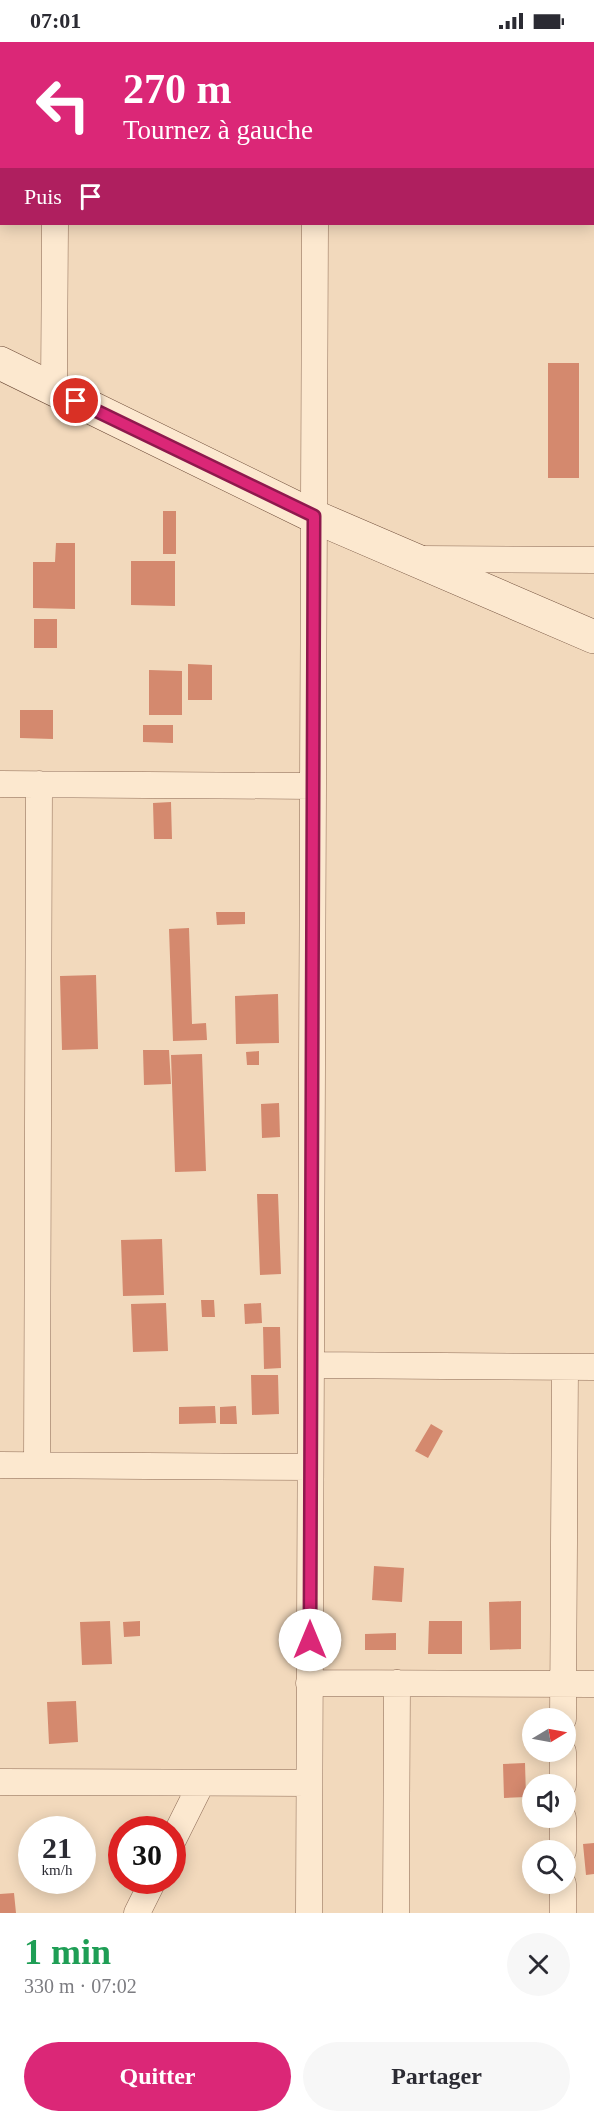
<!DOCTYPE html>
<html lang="fr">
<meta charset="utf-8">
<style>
:root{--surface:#fff;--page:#f7f7f7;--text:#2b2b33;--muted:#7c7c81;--accent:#db2777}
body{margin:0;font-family:"Times New Roman",serif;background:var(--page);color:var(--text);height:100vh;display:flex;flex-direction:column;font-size:22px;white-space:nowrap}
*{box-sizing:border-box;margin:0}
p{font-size:20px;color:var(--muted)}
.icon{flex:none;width:33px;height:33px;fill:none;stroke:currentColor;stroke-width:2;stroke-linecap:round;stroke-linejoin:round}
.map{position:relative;height:1871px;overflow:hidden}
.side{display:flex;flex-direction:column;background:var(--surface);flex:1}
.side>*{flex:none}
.banner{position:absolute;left:0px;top:0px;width:594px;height:183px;box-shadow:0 3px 15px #0003;background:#db2777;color:#fff;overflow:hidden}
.needle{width:39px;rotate:80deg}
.controls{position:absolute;left:522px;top:1666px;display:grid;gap:12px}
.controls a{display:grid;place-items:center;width:54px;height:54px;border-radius:50%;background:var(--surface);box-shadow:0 3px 15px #0003;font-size:30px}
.speed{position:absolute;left:18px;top:1774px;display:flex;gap:12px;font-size:30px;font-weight:700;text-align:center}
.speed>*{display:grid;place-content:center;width:78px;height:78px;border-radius:50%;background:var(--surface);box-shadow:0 3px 15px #0003;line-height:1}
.speed small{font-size:15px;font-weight:400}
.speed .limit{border:9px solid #d22;background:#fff;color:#111}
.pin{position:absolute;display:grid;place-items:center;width:51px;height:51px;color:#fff;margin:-26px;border:3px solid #fff;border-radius:50%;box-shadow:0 2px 6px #0007}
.me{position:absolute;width:66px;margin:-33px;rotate:0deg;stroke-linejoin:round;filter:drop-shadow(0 0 4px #0008)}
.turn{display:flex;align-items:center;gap:21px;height:126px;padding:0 24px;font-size:27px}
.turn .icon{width:78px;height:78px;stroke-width:2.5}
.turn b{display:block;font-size:42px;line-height:51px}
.then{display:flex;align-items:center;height:57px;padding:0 24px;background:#0003;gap:12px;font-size:22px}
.round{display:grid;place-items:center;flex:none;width:63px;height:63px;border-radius:32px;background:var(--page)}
.headline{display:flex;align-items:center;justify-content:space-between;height:102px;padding:0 24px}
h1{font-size:36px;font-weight:600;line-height:45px;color:#1e9e55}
.cta{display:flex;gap:12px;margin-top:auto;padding:12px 24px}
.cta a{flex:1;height:69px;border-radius:36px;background:var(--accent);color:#fff;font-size:24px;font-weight:600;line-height:69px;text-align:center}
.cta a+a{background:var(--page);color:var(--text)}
.status{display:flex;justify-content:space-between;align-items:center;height:42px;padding:0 30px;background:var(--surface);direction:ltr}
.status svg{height:16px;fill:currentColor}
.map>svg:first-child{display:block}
.building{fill:#d4896e}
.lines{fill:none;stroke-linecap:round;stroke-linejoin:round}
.street-casing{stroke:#8b6954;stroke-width:27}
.secondary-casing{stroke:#6c4a37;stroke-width:34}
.street{stroke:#fce8cf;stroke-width:26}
.secondary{stroke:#fce8cf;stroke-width:33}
.route-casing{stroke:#8e194d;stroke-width:15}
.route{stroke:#db2777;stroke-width:10}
</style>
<div class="status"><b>07:01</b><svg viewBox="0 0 49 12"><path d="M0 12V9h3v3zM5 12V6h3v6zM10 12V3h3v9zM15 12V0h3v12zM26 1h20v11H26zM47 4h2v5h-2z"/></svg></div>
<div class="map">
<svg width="594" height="1871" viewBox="0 0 594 1871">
<rect width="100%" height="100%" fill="#f2d9bc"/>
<path class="building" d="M548,321H579V436H548Z
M163,469H176V512H163Z
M56,501H75V567L33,566V520H55Z
M131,519H175V564L131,563Z
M34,577H57V606H34Z
M188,622L212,623V658H188Z
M149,628L182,629V673H149Z
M20,668H53V697L20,696Z
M143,683H173V701L143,700Z
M171,760L172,797H154L153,761Z
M216,870H245V882L217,883Z
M189,886L192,982L206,981L207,998L173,999L169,887Z
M96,933L98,1007L62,1008L60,934Z
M278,952L279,1001L236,1002L235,954Z
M143,1008H169L171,1042L144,1043Z
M259,1009V1023H247L246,1010Z
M202,1012L206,1129L175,1130L171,1013Z
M279,1061L280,1095L262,1096L261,1062Z
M257,1152H278L281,1232L260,1233Z
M162,1197L164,1253L123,1254L121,1198Z
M201,1258H214L215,1275H202Z
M166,1261L168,1309L133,1310L131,1262Z
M261,1261L262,1281L245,1282L244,1262Z
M263,1285H280L281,1326L264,1327Z
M251,1333H278L279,1372L252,1373Z
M215,1364L216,1381L179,1382V1365Z
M236,1364L237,1382H220V1365Z
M431,1382L443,1389L428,1416L415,1409Z
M374,1524L404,1526L402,1560L372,1558Z
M521,1559V1607L490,1608L489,1560Z
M110,1579L112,1622L82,1623L80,1580Z
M140,1579V1594L124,1595L123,1580Z
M429,1579H462V1612H428Z
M396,1591V1608H365V1592Z
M76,1659L78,1700L49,1702L47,1660Z
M525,1721L526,1755L504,1756L503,1722Z
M594,1801V1832L586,1833L583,1802Z
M14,1851L16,1871H0V1852Z"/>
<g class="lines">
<g class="street-casing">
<path id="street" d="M56,2V0
M315,2V0
M54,348L55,182
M418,517L594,518
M0,742L313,744
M311,1323L594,1325
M0,1423L310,1425
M37,1423L39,742
M309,1641L594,1642
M563,1677L565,1325
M0,1740L309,1741
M563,1743V1710
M172,1800L201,1742
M563,1809V1776
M137,1871L153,1839
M309,1871L315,182
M396,1871L397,1641
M563,1871V1842"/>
</g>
<g class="secondary-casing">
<path id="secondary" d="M0,321L313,474L594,595"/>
</g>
<use href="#street" class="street"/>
<use href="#secondary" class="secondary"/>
</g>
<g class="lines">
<g class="route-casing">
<path id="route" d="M76,359L314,474L310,1598"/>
</g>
<use href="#route" class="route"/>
</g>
</svg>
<div class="controls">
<a><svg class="needle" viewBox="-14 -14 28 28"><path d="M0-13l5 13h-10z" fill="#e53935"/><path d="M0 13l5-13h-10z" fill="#7c7c81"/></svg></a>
<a><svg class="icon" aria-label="sound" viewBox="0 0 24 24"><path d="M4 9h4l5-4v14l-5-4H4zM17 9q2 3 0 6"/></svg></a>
<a><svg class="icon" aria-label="search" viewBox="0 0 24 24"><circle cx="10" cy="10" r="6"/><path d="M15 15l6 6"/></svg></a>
</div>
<div class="speed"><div>21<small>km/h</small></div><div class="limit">30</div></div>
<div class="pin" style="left:76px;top:359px;background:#d93025"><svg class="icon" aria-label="arrive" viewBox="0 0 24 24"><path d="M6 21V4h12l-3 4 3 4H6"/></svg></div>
<svg class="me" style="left:310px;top:1598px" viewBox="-20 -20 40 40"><circle r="19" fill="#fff"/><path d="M0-13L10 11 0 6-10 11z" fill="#db2777"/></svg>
<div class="banner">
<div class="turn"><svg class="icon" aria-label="left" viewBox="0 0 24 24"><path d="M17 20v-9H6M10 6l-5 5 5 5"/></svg><div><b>270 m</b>Tournez à gauche</div></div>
<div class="then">Puis<svg class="icon" aria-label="arrive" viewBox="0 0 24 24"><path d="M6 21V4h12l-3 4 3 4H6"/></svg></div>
</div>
</div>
<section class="side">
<div class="headline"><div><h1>1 min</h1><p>330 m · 07:02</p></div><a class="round"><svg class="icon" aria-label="close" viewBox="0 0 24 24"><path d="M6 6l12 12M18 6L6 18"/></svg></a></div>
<div class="cta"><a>Quitter</a><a>Partager</a></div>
</section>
